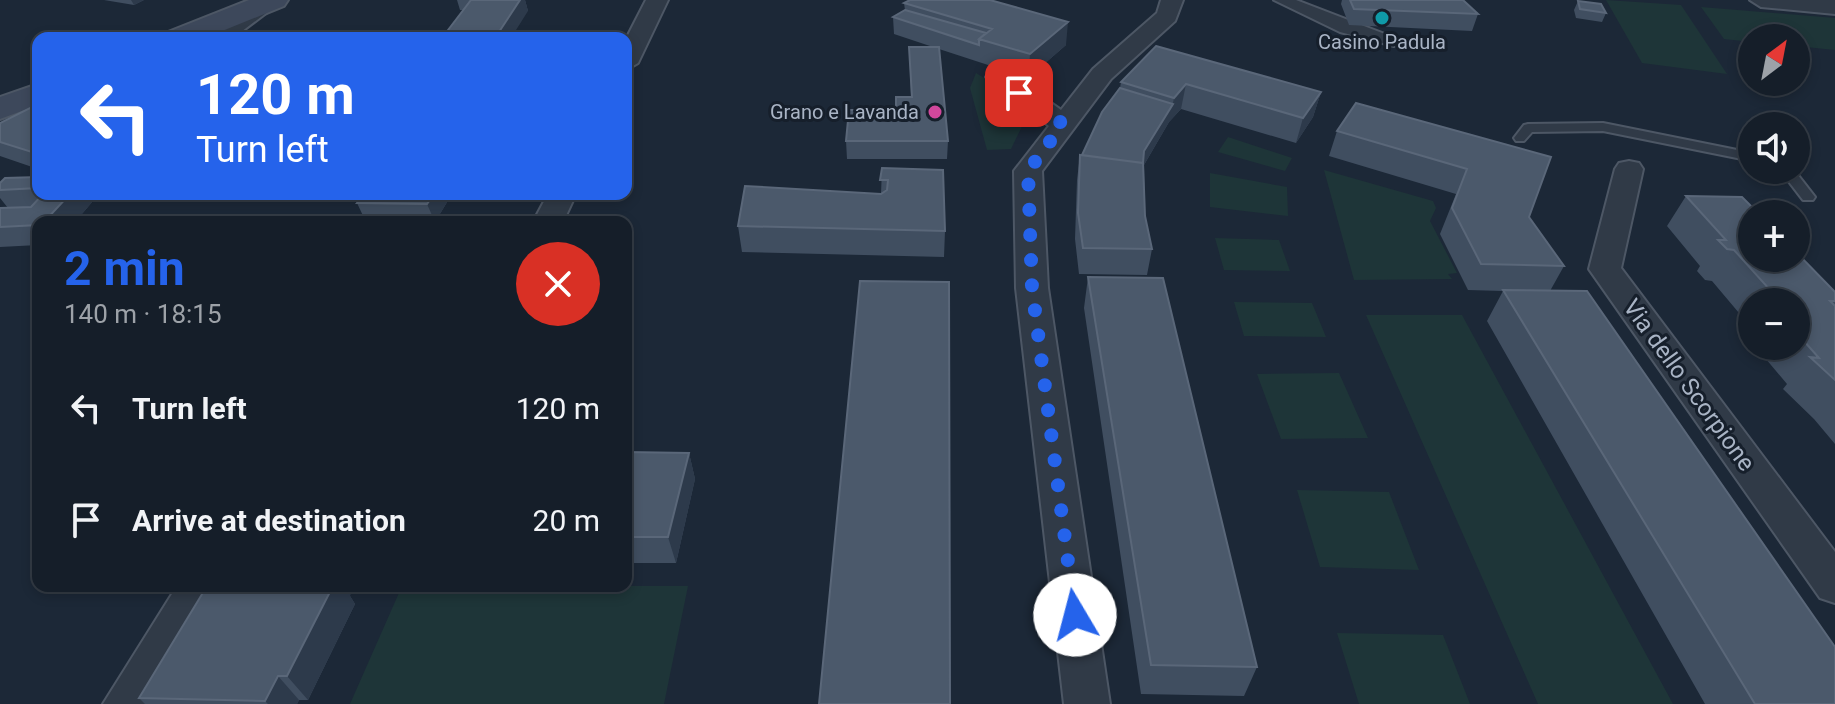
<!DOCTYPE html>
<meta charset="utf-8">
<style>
:root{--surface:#151e29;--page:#222b35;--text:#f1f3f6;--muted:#9da2a8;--line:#343c46;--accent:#2563eb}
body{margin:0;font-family:Roboto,sans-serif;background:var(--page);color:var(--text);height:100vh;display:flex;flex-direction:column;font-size:30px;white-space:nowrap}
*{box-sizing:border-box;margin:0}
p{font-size:26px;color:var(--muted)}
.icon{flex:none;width:44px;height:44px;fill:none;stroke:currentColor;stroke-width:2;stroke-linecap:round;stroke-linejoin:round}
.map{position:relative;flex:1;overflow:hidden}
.details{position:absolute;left:32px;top:216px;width:600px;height:376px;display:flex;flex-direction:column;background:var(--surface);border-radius:16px;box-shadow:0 4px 12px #0003,0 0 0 2px var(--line)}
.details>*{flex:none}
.top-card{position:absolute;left:32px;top:32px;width:600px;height:168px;border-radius:16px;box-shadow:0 4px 12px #0003,0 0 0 2px var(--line);background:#2563eb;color:#fff;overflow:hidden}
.needle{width:52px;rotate:32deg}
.buttons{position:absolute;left:1738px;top:24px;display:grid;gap:16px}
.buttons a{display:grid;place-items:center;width:72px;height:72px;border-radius:50%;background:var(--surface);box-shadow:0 4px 12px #0003,0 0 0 2px var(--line);font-size:40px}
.pin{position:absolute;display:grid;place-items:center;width:68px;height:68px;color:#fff;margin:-34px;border-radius:16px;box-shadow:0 4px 12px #0006}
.me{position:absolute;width:88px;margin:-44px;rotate:352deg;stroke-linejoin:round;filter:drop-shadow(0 0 6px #0008)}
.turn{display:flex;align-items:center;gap:28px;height:168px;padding:0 32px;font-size:36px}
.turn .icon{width:104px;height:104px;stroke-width:2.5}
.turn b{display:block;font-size:56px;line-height:68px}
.round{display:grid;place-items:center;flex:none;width:84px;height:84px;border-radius:42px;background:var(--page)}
.summary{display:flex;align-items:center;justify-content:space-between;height:136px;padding:0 32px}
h1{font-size:48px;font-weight:700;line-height:60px;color:var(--accent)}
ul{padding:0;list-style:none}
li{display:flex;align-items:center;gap:24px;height:112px;padding:0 32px}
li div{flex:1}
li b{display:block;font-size:30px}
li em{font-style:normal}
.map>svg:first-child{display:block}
.green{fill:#1e3538}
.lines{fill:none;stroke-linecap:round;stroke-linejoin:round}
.service-casing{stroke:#4d5765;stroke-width:4}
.pedestrian-casing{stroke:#4d5765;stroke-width:4}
.minor-casing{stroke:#4d5765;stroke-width:4}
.secondary-casing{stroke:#4d5765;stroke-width:4}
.service{fill:#303a47;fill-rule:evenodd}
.pedestrian{fill:#303a47;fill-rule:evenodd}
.minor{fill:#303a47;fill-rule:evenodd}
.secondary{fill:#3d485b;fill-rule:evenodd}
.wall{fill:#404e60}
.shaded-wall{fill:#2d3a4b}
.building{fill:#4b596b;stroke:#5a6779;stroke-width:2}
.route{stroke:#2563eb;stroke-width:14;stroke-dasharray:0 25.2}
.culture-dot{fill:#0f9aa8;stroke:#161f2b;stroke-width:3}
.hotel-dot{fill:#d1479c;stroke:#161f2b;stroke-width:3}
.labels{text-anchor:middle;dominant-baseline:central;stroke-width:6;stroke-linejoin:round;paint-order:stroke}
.far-poi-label{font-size:20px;fill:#a9b4c5;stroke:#161f2b}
.street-label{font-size:24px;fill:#a9b4c5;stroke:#161f2b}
</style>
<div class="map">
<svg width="1835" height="704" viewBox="0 0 1835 704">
<rect width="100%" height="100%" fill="#1c2837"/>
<path class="green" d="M1606,0L1681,5L1727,74L1642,63Z
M1701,7L1835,18V50L1796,46V38H1752V42L1724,39Z
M976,73L1014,96L1028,114L1011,149L987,150L970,88Z
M1228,137L1289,157L1292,158L1285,171L1218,152Z
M1324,170L1433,201L1436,208L1430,221L1457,273L1448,274L1452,279L1354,280Z
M1210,173L1287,187L1288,216L1210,207Z
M1215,238L1279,240L1290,271L1224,270Z
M1234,302L1312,303L1326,337L1244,336Z
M1366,315H1462L1673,704H1538Z
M1339,373L1368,438L1281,439L1257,374Z
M1297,490L1389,492L1419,570L1320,567Z
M402,586H688L664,704H350Z
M1337,633L1443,635L1470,704H1359Z"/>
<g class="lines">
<g class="service-casing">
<path id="service" d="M1603,123L1752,153V161L1603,131L1532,132L1524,141H1516L1514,138L1524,125L1528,124Z
M1780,170H1794L1815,197L1813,200H1803Z"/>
</g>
<g class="pedestrian-casing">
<path id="pedestrian" d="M1274,0H1296L1403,41L1394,46L1340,32Z"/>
</g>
<g class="minor-casing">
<path id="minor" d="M258,0H275L278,4L233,38H206Z
M646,0H668L638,63L626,70V39Z
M1161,0H1183L1175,21L1111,79L1042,171L1048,288L1110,704H1064L1016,288L1014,171L1049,126L986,77L998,70L1007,72L1061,110L1093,69L1157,13Z
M1750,0H1835V14L1761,7Z
M1629,161L1639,163L1643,169L1621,268L1835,552V603L1820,598L1589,269L1615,169L1619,163Z
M548,194H576L563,222H533Z
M177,586H221L152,704H103Z"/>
</g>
<g class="secondary-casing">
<path id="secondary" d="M249,0H288L284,6L205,38H164L168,32Z
M38,84V105L0,119V97Z"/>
</g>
<use href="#service" class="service"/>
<use href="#pedestrian" class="pedestrian"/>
<use href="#minor" class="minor"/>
<use href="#secondary" class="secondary"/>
</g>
<path class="wall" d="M104,0H144L134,5Z
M457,0H525L528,11L460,10Z
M1342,0H1463L1478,14L1472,31L1349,25L1341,4Z
M1578,1L1606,13L1602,22L1576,18L1574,10Z
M904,3L1066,45L1028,78L939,49L948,141L947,159H847L846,141L896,110L911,97L909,47H933L894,34L893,17L905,10Z
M1156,46L1321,92L1313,117L1296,143L1181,109L1169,122L1144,165L1145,216L1152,249L1147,275L1079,274L1075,239L1077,180L1080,155H1082L1120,88L1121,82Z
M38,104V169L0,156V123Z
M1337,131L1551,157L1529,217L1564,266L1550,291L1835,704H1705L1487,321L1503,291L1468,290L1440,234L1456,194L1329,156Z
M882,168L945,231L944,257L742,252L738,226L881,194Z
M38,177V194H99L75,222H38V245L0,247V208H8L0,198V183Z
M452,194L435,222H366L357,203Z
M1686,196L1835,292V444L1814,419L1783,389L1787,384L1755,346H1796V302H1752V342L1744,333L1750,326L1712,281L1705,280L1697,271L1700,266L1667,226Z
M1088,277L1257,667L1244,696L1141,694L1084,308Z
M626,452L689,453L695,479L676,563H626Z
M350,596L355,604L308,700H299L297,704H145L139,698Z"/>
<path class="shaded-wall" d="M131,0H144L134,5Z
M520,0H525L528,11L511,38H495Z
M1068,22L1066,45L1028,78L1030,54Z
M1186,84L1181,109L1169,122L1174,98Z
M1321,92L1313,117L1296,143L1303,118Z
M1173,104L1169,122L1141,170L1144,151Z
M70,194H99L75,222H44Z
M434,194H452L435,222L427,204Z
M689,453L695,479L676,563L668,537Z
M333,586H354L350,596L355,604L308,700L287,676Z
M278,676L299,700L297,704H268L265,701Z"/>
<path class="building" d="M471,0H520L495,38H442Z
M910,0H990L1068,22L1030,54L979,39L992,29L904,3Z
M1350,0H1463L1478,14L1354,9Z
M1578,1L1601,4L1606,13L1580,9Z
M905,10L986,33L979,39V45L893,17Z
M1156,46L1321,92L1303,118L1186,84L1174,98L1121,82Z
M909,47H939L948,141H846L849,110H896V97H912Z
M1120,88L1173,104L1144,151L1143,163L1082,155L1102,112Z
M1356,103L1551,157L1529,217L1564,266L1481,264L1452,208L1467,169L1337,131Z
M38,104V154L0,142V123Z
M1080,155L1143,163L1145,216L1152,249L1083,248L1078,213Z
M882,168L943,170L945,231L738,226L745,186L881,194L887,190L888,180H880Z
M38,177V188L0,190V183L5,178Z
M43,194H70L44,222H38V225L0,227V208L31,207Z
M364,194H434L427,204L357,203Z
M1686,196L1742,197L1759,214H1752V258H1796V252L1835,292V301H1830L1835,306V380L1810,357L1819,358L1796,332V302H1769H1781L1734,250L1727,249L1718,240H1726Z
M1088,277L1163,278L1257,667L1151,665Z
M860,281L949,282L950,704H819Z
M1503,290L1587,291L1835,647V704H1755Z
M626,452L689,453L668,537H626Z
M207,586H333L287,676H278L265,701L139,698Z"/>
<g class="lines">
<path class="route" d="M1019,93L1063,124L1028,171L1032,288L1075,615"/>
</g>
<circle class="culture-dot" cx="1382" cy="18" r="8"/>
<circle class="hotel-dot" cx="935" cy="112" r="8"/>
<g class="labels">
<g class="far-poi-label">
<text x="1382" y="42">Casino Padula</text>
<text x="919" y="112" text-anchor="end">Grano e Lavanda</text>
</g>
<g class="street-label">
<text transform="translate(1689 385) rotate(54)">Via dello Scorpione</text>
</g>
</g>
</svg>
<div class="buttons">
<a><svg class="needle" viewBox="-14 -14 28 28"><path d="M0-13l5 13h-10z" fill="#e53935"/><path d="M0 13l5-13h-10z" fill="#9da2a8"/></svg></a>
<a><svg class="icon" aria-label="sound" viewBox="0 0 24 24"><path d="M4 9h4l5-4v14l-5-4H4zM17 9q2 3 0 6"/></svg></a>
<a>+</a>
<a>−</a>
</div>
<div class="pin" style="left:1019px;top:93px;background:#d93025"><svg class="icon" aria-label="arrive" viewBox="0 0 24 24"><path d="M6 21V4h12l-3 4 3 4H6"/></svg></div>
<svg class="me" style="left:1075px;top:615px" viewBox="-20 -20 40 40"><circle r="19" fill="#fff"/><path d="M0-13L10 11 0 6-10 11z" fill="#2563eb"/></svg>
<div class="top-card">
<div class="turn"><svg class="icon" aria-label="left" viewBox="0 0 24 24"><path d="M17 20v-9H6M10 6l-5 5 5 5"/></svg><div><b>120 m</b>Turn left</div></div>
</div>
<section class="details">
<div class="summary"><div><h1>2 min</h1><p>140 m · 18:15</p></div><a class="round" style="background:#d93025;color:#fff"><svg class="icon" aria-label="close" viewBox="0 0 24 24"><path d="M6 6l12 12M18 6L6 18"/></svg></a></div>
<ul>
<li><svg class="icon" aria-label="left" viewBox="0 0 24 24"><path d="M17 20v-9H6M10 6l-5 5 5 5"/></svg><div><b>Turn left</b></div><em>120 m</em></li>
<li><svg class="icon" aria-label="arrive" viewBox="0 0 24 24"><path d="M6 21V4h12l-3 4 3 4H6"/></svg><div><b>Arrive at destination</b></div><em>20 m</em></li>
</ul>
</section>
</div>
